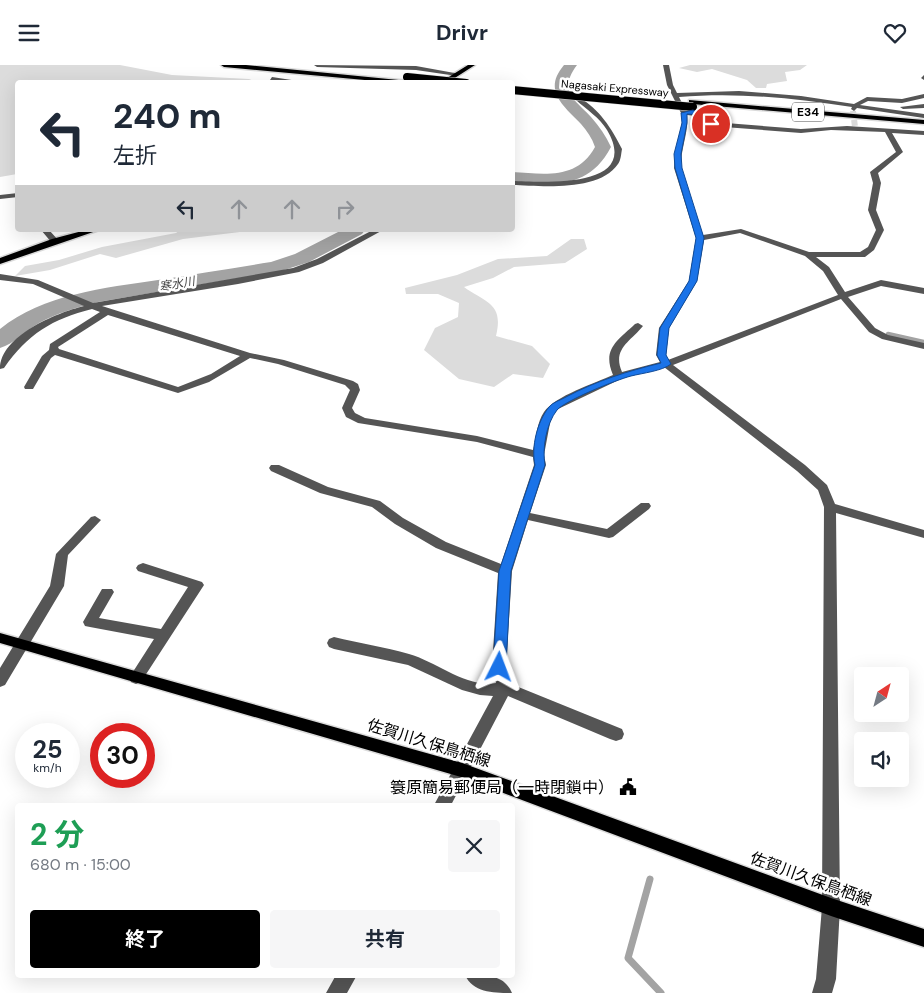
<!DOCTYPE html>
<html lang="ja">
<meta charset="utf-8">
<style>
:root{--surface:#fff;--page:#f6f6f7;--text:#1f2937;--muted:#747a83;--accent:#000}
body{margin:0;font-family:"DM Sans","Noto Sans JP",sans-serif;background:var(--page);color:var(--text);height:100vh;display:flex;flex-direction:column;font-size:19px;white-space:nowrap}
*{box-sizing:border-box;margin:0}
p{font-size:16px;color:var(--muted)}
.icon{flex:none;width:28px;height:28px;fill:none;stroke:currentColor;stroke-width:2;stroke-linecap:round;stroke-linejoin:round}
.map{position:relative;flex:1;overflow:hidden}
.drawer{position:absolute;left:15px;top:738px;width:500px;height:175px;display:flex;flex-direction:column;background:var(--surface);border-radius:5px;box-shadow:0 5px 20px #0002}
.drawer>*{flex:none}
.banner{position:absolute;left:15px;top:15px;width:500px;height:152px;border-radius:5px;box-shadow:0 5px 20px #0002;background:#fff;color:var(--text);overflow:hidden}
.needle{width:32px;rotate:36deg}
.fabs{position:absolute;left:854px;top:602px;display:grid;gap:10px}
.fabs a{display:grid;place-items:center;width:55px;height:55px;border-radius:5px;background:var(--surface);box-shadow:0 5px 20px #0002;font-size:25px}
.speed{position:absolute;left:15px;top:658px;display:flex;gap:10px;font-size:25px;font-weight:700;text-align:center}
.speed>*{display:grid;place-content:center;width:65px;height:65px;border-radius:50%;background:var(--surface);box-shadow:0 5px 20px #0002;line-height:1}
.speed small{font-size:12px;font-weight:400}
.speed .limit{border:8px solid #d22;background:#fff;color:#111}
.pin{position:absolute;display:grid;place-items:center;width:42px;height:42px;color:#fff;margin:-21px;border:2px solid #fff;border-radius:50%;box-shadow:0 1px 5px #0007}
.me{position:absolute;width:55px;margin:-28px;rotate:3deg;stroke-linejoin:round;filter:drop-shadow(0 0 4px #0008)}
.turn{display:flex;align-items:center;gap:18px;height:105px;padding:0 15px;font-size:22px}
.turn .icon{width:65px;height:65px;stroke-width:2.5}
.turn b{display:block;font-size:35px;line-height:42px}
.lanes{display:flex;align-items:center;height:48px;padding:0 15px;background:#0003;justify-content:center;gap:25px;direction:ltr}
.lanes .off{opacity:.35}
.round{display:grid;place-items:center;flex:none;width:52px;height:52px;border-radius:5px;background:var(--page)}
.overview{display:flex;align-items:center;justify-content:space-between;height:85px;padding:0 15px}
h1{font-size:30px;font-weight:700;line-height:38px;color:#1e9e55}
.cta{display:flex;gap:10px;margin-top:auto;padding:10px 15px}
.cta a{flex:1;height:58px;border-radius:5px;background:var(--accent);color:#fff;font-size:20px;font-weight:700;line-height:58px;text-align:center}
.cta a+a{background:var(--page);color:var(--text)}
header{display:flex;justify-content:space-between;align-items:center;height:65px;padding:0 15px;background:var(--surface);font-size:22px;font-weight:700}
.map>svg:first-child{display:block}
.green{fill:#dcdcdc}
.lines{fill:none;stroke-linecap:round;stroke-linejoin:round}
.stream-far1{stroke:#a3a3a3;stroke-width:4.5}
.stream{stroke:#a3a3a3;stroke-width:7}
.river{fill:#a3a3a3;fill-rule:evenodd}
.minor-tunnel{stroke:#d9d9d9;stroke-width:6;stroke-dasharray:6 3;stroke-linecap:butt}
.major-casing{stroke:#dbdbdb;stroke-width:3}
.highway-casing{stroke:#dbdbdb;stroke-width:3}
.minor{fill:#555;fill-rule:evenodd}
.major{fill:#000;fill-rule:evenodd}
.highway{fill:#000;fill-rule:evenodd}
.highway-bridge-casing{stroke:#dbdbdb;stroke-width:9;stroke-linecap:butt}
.highway-bridge{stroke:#000;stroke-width:8}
.route{fill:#1a73e8;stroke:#114b97}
.labels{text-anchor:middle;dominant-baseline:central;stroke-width:5;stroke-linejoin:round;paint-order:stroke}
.far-street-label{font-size:11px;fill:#000;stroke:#fff}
.shield{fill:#fff;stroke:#4c4c4c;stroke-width:1}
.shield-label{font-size:12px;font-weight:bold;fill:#000}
.far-water-label{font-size:12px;font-style:italic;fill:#444;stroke:#fff}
.near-street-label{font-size:16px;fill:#000;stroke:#fff}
.near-poi-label{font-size:16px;fill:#000;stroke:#fff;text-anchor:end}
</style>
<header><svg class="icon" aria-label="menu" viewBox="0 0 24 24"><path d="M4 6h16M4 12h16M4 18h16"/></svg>Drivr<svg class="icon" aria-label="heart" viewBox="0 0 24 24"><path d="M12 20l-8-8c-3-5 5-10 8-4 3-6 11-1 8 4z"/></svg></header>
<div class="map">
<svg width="924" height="928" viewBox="0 0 924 928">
<rect width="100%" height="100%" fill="#fff"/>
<path class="green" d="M0,0H120L172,10L249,14L257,17L18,18L17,109L0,112Z
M690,0H807L800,5L785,7L787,16L767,19L766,23H756L747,15L712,4L697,7L679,3Z
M180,165H256L183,174L116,193L100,189L50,205L15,211L25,201L59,195L102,182L176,168Z
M571,174H584L587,184L565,198L514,202L493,213L464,222C486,238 504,238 496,271L532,281L550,299L543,313L513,309L494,322L459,314L424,285L435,263L458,252L459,238L438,229H406L405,223L457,210L498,194L547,191Z"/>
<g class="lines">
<path class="stream-far1" d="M888,269L924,277"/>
<path class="stream" d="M650,814L628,893L661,928"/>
<path class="river" d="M564,0H577C558,26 573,33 591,52C599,61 606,71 611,82C588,125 555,119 512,117V107C545,109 577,115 595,82C592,73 587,66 581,59C564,41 542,26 564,0Z
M342,165H365L362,169L309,197L281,206L98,237C78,242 57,248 39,258C26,265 14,279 0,283V264C43,229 105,223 158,215C196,209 233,203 271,197L295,189Z"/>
<path class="minor-tunnel" d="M853,46L855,62"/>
<g class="major-casing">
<path id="major" d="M468,0H475L447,18H439Z
M86,165H99L0,199V193L52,174Z
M0,568L462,698L831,833L924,864V882L831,851L461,712L0,578Z"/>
</g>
<g class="highway-casing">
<path id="highway" d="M221,0H246L429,18H397L224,2Z
M689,35L924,55V59L692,39H689Z"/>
</g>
<path class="minor" d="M314,0L416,1L460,9L457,11L416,5L317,2Z
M663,0H669L673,20L677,28L739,26L801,31L854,39L867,32L902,34L924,29V33L902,38L868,36L860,40L924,49V53L857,43L854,46L851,44L852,42C794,33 737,27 679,32L686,46L701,49L713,57L801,64L847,61L924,66V70L892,68L903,87L878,108L881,118L876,145L884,165L874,185L865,192H816L829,202L845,227L881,215L924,223V229L881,221L848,232L875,263L888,270L924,278V284L882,274L869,267L841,234L673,300L805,400L827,420L835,439L924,465V473L836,448L840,842L836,914L832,928H812L816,914L822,842L824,442L818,425L797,406L664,302L623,313L558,344L553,350L550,358L544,390L546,400L530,448L607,464L641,438H649L651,441L649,444L613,472L609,473L528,455L512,506L506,602L511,619L622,664L624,669L622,674L616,676L610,674L508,631L451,740H434L493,631L480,630L462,625L408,600L334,584L329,582L327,578L329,574L334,572C359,578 385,582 409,589C437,597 466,623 496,618L492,602L498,508L436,483L395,459L372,442L320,428L271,406L269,403L271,400H279L328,422L380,436L403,453L446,477L501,499L534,400L533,392L477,377L358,358L346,352L342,343L350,325L345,320L278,299L250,293L209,317L178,328L55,290L51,293L33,324H25L24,322L42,291L49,285L50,279L100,247L92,244C52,254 28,269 4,303L0,304C0,271 56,248 84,241L33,219L0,215V209L38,215L93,238L293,203L317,194L373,165H383L323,198L299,207L238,219L102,241L250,288L284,295L353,316L358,319L360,325L352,343L355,348L365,353L477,371L533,385C536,373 537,357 544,347C555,331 595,318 613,310C602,284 617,276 635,259L638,258L643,261C630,277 612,284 622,307L660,297L656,290L659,263L689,216L696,173L674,103L675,89L682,57L681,48L667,20ZM687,50L696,51L711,61L801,68L831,65L885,67L896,87L870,107L873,118L868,145L876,165L868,182L860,187H809L741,164L703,170C698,153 682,115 681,100C681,83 689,66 687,50ZM740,168L805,191L823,206L838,230L668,295L666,290L669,263L697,216L704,175ZM108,250L240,291L211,309L178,322L59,284L58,282Z
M924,10V15L921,13Z
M272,12L298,16L301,18L270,15Z
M578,32C599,43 612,64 622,84C621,89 621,95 618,99C599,127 542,121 512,120V116C545,117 642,124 607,65C600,53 586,44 576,35Z
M924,39V43L903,44L900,42Z
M18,128V132L0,134V130Z
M41,165H49L59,176L52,178Z
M95,451L101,455L68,490L64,521L5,620L0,622V603L50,521L56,489L91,452Z
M143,498L202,517L204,520L141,617L136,619L131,617L129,613L154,574L90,562L85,561L83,557L102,524H112L114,527L99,553L161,564L188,522L138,506L136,503L138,500Z
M336,910H357L347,928H326Z
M465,910C483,910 504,908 512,928C494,928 473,928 465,910Z"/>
<use href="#major" class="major"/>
<use href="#highway" class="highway"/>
<g class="highway-bridge-casing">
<path id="highway-bridge" d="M407,12L466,18
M512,25L693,42"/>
</g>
<use href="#highway-bridge" class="highway-bridge"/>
</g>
<path class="route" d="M693,45L708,52L714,59L709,60C703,54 696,49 687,49V58L681,89L682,103L704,173L697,216L669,263L666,290L671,299C662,306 643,308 631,311C616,315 566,335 557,345C546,359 542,384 545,400L511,506L506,602L504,606L499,608L495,606L493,602L499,506L535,400C531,382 537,357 549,342C553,337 561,335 566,332C596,316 628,306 661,298L657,290L660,263L689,216L696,173L675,103L674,89L682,58L681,48Z"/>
<defs>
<g id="civic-bare" transform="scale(1.35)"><path d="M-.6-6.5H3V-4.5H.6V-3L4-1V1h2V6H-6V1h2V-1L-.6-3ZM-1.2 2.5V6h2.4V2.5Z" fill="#000" stroke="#fff" stroke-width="2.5" paint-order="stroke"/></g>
</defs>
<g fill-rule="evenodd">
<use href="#civic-bare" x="628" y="722"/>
</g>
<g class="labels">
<g class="far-street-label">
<text transform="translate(615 23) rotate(5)">Nagasaki Expressway</text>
</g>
<rect class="shield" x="792" y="37.5" width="32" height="19" rx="4"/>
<g class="shield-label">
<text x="808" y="47">E34</text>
</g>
<g class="far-water-label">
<text transform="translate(177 219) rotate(-10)">寒水川</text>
</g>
<g class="near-street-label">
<text transform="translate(429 678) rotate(17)">佐賀川久保鳥栖線</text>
<text transform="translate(811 814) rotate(20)">佐賀川久保鳥栖線</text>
</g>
<g class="near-poi-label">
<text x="614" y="722">簑原簡易郵便局（一時閉鎖中）</text>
</g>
</g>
</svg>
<div class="fabs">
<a><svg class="needle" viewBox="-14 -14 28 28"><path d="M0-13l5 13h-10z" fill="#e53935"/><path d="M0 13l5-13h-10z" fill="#747a83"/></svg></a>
<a><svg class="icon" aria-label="sound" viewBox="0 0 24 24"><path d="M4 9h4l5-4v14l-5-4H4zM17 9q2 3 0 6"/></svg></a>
</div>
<div class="speed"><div>25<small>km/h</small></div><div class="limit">30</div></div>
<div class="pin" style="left:711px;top:59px;background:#d93025"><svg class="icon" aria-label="arrive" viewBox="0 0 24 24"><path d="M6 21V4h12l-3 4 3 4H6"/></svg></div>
<svg class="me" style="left:499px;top:602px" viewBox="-20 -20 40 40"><path d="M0-17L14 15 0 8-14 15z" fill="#1a73e8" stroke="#fff" stroke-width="4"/></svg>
<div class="banner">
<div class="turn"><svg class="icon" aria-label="left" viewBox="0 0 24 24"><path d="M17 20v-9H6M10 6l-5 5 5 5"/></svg><div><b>240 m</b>左折</div></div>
<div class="lanes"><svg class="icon" aria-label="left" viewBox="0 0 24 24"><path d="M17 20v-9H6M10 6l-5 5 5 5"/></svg><svg class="icon off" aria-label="ahead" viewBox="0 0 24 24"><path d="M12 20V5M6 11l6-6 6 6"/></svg><svg class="icon off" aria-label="ahead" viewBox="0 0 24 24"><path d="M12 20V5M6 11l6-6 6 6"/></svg><svg class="icon off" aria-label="right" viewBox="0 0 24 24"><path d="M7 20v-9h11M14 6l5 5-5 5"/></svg></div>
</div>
<section class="drawer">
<div class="overview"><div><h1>2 分</h1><p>680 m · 15:00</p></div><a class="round"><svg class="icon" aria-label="close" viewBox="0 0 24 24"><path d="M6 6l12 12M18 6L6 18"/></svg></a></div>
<div class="cta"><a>終了</a><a>共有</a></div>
</section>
</div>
